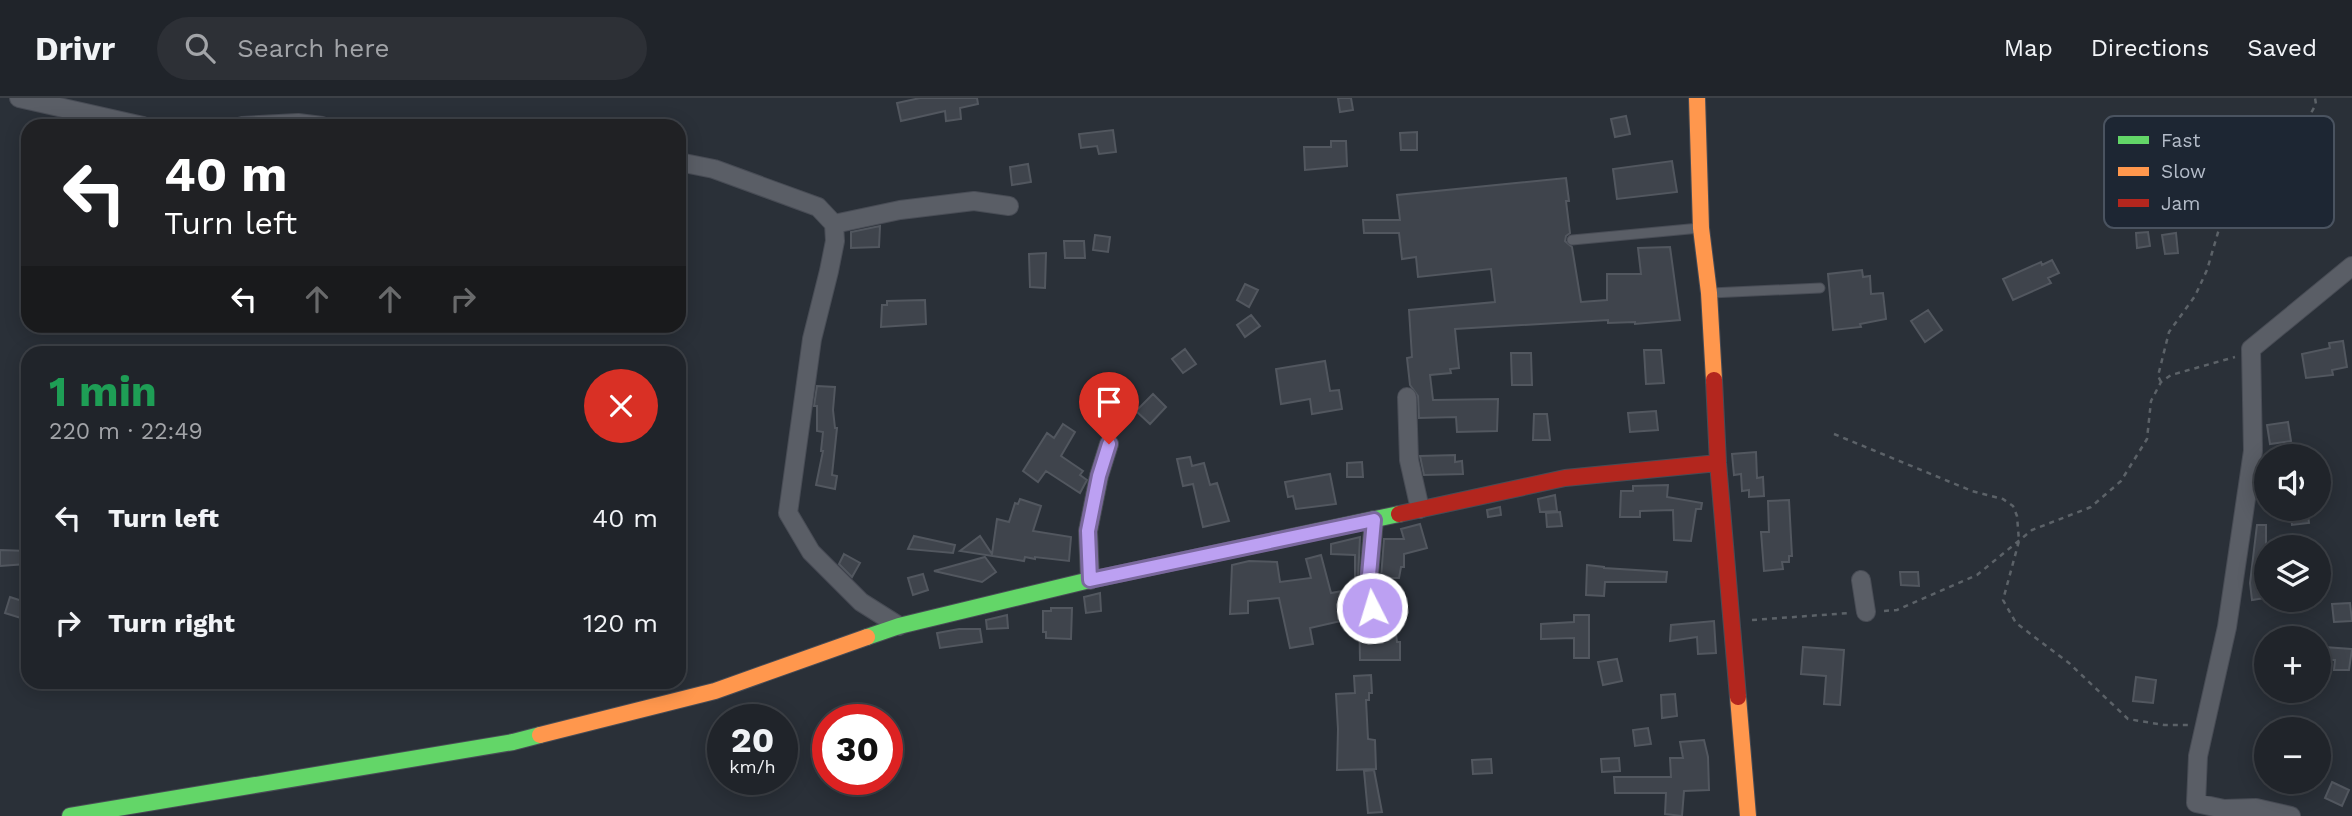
<!DOCTYPE html>
<meta charset="utf-8">
<style>
:root{--surface:#20242a;--page:#2d3036;--text:#f1f3f6;--muted:#a2a4a8;--line:#3d4147}
body{margin:0;font-family:"Work Sans",sans-serif;background:var(--page);color:var(--text);height:100vh;display:flex;flex-direction:column;font-size:26px;white-space:nowrap}
*{box-sizing:border-box;margin:0}
p{font-size:23px;color:var(--muted)}
.icon{flex:none;width:38px;height:38px;fill:none;stroke:currentColor;stroke-width:2;stroke-linecap:round;stroke-linejoin:round}
.map{position:relative;flex:1;overflow:hidden}
.drawer{position:absolute;left:21px;top:248px;width:665px;height:343px;display:flex;flex-direction:column;background:var(--surface);border-radius:21px;box-shadow:0 4px 18px #0003,0 0 0 2px var(--line)}
.drawer>*{flex:none}
.guide{position:absolute;left:21px;top:21px;width:665px;height:214px;border-radius:21px;box-shadow:0 4px 18px #0003,0 0 0 2px var(--line);background:#202124;color:#fff;overflow:hidden}
.buttons{position:absolute;left:2254px;top:346px;display:grid;gap:14px}
.buttons a{display:grid;place-items:center;width:77px;height:77px;border-radius:50%;background:var(--surface);box-shadow:0 4px 18px #0003,0 0 0 2px var(--line);font-size:35px}
.speed{position:absolute;left:707px;top:606px;display:flex;gap:14px;font-size:35px;font-weight:700;text-align:center}
.speed>*{display:grid;place-content:center;width:91px;height:91px;border-radius:50%;background:var(--surface);box-shadow:0 4px 18px #0003,0 0 0 2px var(--line);line-height:1}
.speed small{font-size:18px;font-weight:400}
.speed .limit{border:10px solid #d22;background:#fff;color:#111}
.pin{position:absolute;display:grid;place-items:center;width:60px;height:60px;color:#fff;margin:-72px -30px;border-radius:50% 50% 50% 0;rotate:-45deg;box-shadow:0 0 7px #0007}
.pin .icon{rotate:45deg}
.me{position:absolute;width:77px;margin:-38px;rotate:355deg;stroke-linejoin:round;filter:drop-shadow(0 0 5px #0008)}
.turn{display:flex;align-items:center;gap:24px;height:147px;padding:0 28px;font-size:32px}
.turn .icon{width:91px;height:91px;stroke-width:2.5}
.turn b{display:block;font-size:49px;line-height:60px}
.lanes{display:flex;align-items:center;height:66px;padding:0 28px;background:#0003;justify-content:center;gap:35px;direction:ltr}
.lanes .off{opacity:.35}
.round{display:grid;place-items:center;flex:none;width:74px;height:74px;border-radius:37px;background:var(--page)}
.headline{display:flex;align-items:center;justify-content:space-between;height:119px;padding:0 28px}
h1{font-size:42px;font-weight:700;line-height:52px;color:#1e9e55}
ul{padding:0;list-style:none}
li{display:flex;align-items:center;gap:21px;height:105px;padding:0 28px}
li div{flex:1}
li b{display:block;font-size:26px}
li em{font-style:normal}
header{display:flex;align-items:center;gap:42px;box-sizing:border-box;height:98px;padding:0 35px;background:var(--surface);border-bottom:2px solid var(--line)}
header strong{font-size:33px}
nav{display:flex;gap:38px;margin-inline-start:auto;font-size:24px}
.search{width:490px;height:63px;background:var(--page);display:flex;align-items:center;gap:18px;box-sizing:border-box;padding:0 24px;border-radius:38px;color:var(--muted);font-size:26px}
.map>svg:first-child{display:block}
.building{fill:#3f444c;stroke:#52575f;stroke-width:2}
.lines{fill:none;stroke-linecap:round;stroke-linejoin:round}
.lane-casing{stroke:#484c55;stroke-width:11}
.street-casing{stroke:#484c55;stroke-width:20}
.fast-casing{stroke:#484c55;stroke-width:18}
.slow-casing{stroke:#484c55;stroke-width:18}
.jam-casing{stroke:#484c55;stroke-width:18}
.path{stroke:#5c6268;stroke-width:2.5;stroke-dasharray:5 5;stroke-linecap:butt}
.lane{stroke:#5a5e66;stroke-width:9}
.street{stroke:#5a5e66;stroke-width:18}
.fast{stroke:#63d668;stroke-width:16}
.slow{stroke:#ff974d;stroke-width:16}
.jam{stroke:#b3261e;stroke-width:16}
.route-casing{stroke:#7a689d;stroke-width:18}
.route{stroke:#bca0f2;stroke-width:12}
.key{fill:#1d2633;stroke:#4a5360;stroke-width:2}
.key-label{font-size:19px;fill:#b4bcc9}
</style>
<header>
<strong>Drivr</strong>
<div class="search"><svg class="icon" aria-label="search" viewBox="0 0 24 24"><circle cx="10" cy="10" r="6"/><path d="M15 15l6 6"/></svg>Search here</div>
<nav><a>Map</a><a>Directions</a><a>Saved</a></nav>
</header>
<div class="map">
<svg width="2352" height="718" viewBox="0 0 2352 718">
<rect width="100%" height="100%" fill="#2a3038"/>
<path class="building" d="M920,0H977L978,6L960,10L961,21L946,23L945,13L901,23L897,5Z
M1338,0H1351L1353,12L1340,14Z
M1626,18L1630,36L1615,39L1611,21Z
M1113,32L1116,54L1099,56L1097,48L1081,50L1079,36Z
M1417,34V52H1401L1400,35Z
M1331,43H1346L1347,68L1305,72L1304,49H1331Z
M1672,63L1677,94L1617,101L1613,71Z
M1028,66L1031,84L1012,87L1010,69Z
M1566,80L1569,103H1566L1570,135L1566,138L1565,143L1572,149L1581,204L1607,202V176H1641L1638,150L1670,149L1680,222L1635,226V224L1608,225V222L1455,231L1459,270L1450,271L1451,275L1430,277L1433,302L1498,301L1497,333L1457,334L1456,319L1419,320L1418,298L1410,287L1407,260L1412,259L1409,212L1495,204L1491,171L1418,179L1416,159L1402,161L1399,135H1364L1363,122H1400L1397,97Z
M880,128L879,149L851,150V134Z
M2148,134L2150,148L2137,150L2136,135Z
M2176,135L2178,155L2165,156L2162,137Z
M1095,137L1110,139L1108,154L1093,152Z
M1064,143H1084L1085,160H1065Z
M1046,155L1045,190L1030,189L1029,156Z
M2052,162L2059,175L2048,180L2051,185L2013,202L2003,181L2041,164L2042,167Z
M1862,172L1863,179L1870,178L1871,196L1883,195L1886,221L1860,226L1861,229L1833,232L1828,176Z
M1245,186L1258,192L1249,209L1237,202Z
M925,202L926,226L881,229L882,207H887V203Z
M1928,212L1942,232L1925,244L1911,223Z
M1251,217L1260,228L1245,239L1237,227Z
M2343,243L2347,269L2332,272L2333,277L2306,280L2302,256L2330,250L2329,245Z
M1185,251L1196,266L1183,275L1172,261Z
M1644,252H1661L1664,285L1646,286Z
M1511,255H1531L1532,287H1512Z
M1325,263L1330,293L1339,292L1342,311L1312,316L1310,301L1281,306L1276,271Z
M817,288L835,289L833,312L835,330H837L832,377L837,378L835,391L816,387L823,353H821L823,334L817,333V308H814Z
M1153,296L1166,309L1150,326L1136,313Z
M1656,313L1658,332L1630,334L1628,315Z
M1534,316H1547L1550,342H1533Z
M2288,324L2291,343L2270,346L2267,327Z
M1063,326L1075,334L1061,358L1083,373L1080,377L1087,382L1080,395L1046,373L1038,384L1023,373L1047,335L1054,340Z
M1756,354L1757,380L1763,379L1764,398L1749,399V392L1742,393L1741,376L1734,377L1732,356Z
M1455,357V364L1462,363L1463,376L1424,377L1420,358Z
M1190,359L1192,368L1204,365L1210,387L1217,385L1229,423L1203,429L1193,386L1183,388L1177,361Z
M1362,364L1363,379H1347V365Z
M1330,376L1336,406L1296,411L1293,398L1288,399L1285,384Z
M1668,387L1667,399L1702,405L1701,411H1696L1691,443L1674,442L1673,412L1640,413V419H1620L1621,393H1633V388Z
M1555,397L1557,413L1540,414L1538,401Z
M1020,401L1041,408L1033,433L1071,439L1069,463L1035,459V461L1025,459L1024,463L960,453L980,438L992,456L997,421L1009,424L1015,405L1018,406Z
M1789,402L1792,458H1789V464H1782L1783,471L1764,473L1761,434H1769L1768,403Z
M1500,409L1501,417L1488,419L1487,412Z
M2290,411H2307L2309,425L2292,427Z
M1560,414L1562,428L1547,429L1546,415Z
M1420,426L1427,450L1404,456V469H1401L1399,480H1381L1384,441H1404L1401,431Z
M2257,427H2266V473H2262L2265,500L2252,502L2250,485Z
M914,438L955,447L953,455L908,451Z
M1360,439L1358,480H1355V457L1331,456V446Z
M0,452L27,453L26,466L0,468Z
M844,456L860,465L852,479L839,466Z
M1321,457L1331,495L1348,492L1354,520L1310,530L1313,546L1290,550L1279,500L1248,503V515L1230,516L1232,467L1249,463L1277,464L1280,484L1311,480L1306,461Z
M985,459L996,474L982,484L934,473Z
M1587,467L1604,469V470L1667,474L1666,484H1605L1604,498L1586,497Z
M1900,474H1918L1919,488L1901,487Z
M923,476L928,492L913,497L908,480Z
M1100,495L1101,513L1086,515L1084,499Z
M10,499L28,505L24,521L5,515Z
M1392,503L1397,544H1400V562H1360L1359,509L1363,517L1374,521L1382,515L1383,505Z
M2350,505L2352,523L2334,524L2332,506Z
M1051,510H1072L1071,541L1046,540V534H1043V513H1051Z
M1007,517L1008,530L987,531L986,522Z
M1574,517H1589V560H1574V540L1541,541V526L1574,524Z
M1714,523L1716,555L1698,556L1697,539L1670,543L1671,527Z
M959,531H980L982,544L940,550L937,535Z
M1803,549L1844,552L1840,607L1824,606L1826,578L1801,576Z
M2324,549L2352,551L2349,572H2334L2335,562H2324Z
M1617,561L1622,583L1603,587L1598,564Z
M1371,577L1372,595H1369V602H1366L1368,641L1375,642L1376,671L1337,672L1338,631L1336,596L1355,595L1354,578Z
M2136,579L2156,582L2153,605L2133,603Z
M1675,596L1677,618L1662,620L1661,597Z
M1648,630L1651,646L1635,648L1633,632Z
M1704,642L1708,659L1709,692L1684,693L1682,718L1665,716L1666,695H1615L1614,679H1671L1670,660H1683L1680,644Z
M1619,660L1620,673L1602,674L1601,661Z
M1491,661L1492,675L1473,676L1472,662Z
M1374,672L1382,714L1368,715L1364,673Z
M2332,684L2349,692L2342,708L2325,700Z"/>
<g class="lines">
<g class="lane-casing">
<path id="lane" d="M1572,142L1700,130
M1711,195L1820,190"/>
</g>
<g class="street-casing">
<path id="street" d="M19,0L143,28
M242,28L298,25L322,28
M679,64L714,71L818,109L834,126L835,143L829,173L812,241L788,415L811,454L861,504L899,528
M834,126L900,112L974,103L1009,108
M1407,299L1409,362L1420,411
M1090,482L1088,433L1099,378L1109,346
M1861,482L1866,514
M1372,510L1369,477L1374,422
M2291,718L2256,710L2224,711L2196,705L2198,658L2227,529L2253,353L2251,251L2352,168"/>
</g>
<g class="fast-casing">
<path id="fast" d="M867,539L899,528L1090,482L1399,416
M70,718L513,644L540,637"/>
</g>
<g class="slow-casing">
<path id="slow" d="M1697,0L1701,130L1709,195L1714,282
M1738,599L1748,718
M540,637L715,593L867,539"/>
</g>
<g class="jam-casing">
<path id="jam" d="M1714,282L1718,365L1738,599
M1399,416L1565,380L1718,365"/>
</g>
<path class="path" d="M2161,284L2158,278L2169,234L2195,198L2207,172L2224,114L2251,72L2304,28L2316,6L2315,0
M1834,336L1972,393L2003,401L2013,408L2017,418L2019,443L2003,502L2016,525L2069,565L2128,621L2164,627H2188
M1884,513L1897,512L1977,477L2032,432L2091,409L2121,383L2147,341L2151,303L2161,284L2171,277L2235,259
M1752,522L1850,515"/>
<use href="#lane" class="lane"/>
<use href="#street" class="street"/>
<use href="#fast" class="fast"/>
<use href="#slow" class="slow"/>
<use href="#jam" class="jam"/>
</g>
<g class="lines">
<g class="route-casing">
<path id="route" d="M1109,346L1099,378L1088,433L1090,482L1374,422L1369,477L1372,510"/>
</g>
<use href="#route" class="route"/>
</g>
<rect x="2104" y="18" width="230" height="112" rx="10" class="key"/>
<rect x="2118" y="38" width="31" height="8" fill="#63d668"/>
<rect x="2118" y="69" width="31" height="9" fill="#ff974d"/>
<rect x="2118" y="101" width="31" height="8" fill="#b3261e"/>
<g class="key-label">
<text x="2161" y="49">Fast</text>
<text x="2161" y="80">Slow</text>
<text x="2161" y="112">Jam</text>
</g>
</svg>
<div class="buttons">
<a><svg class="icon" aria-label="sound" viewBox="0 0 24 24"><path d="M4 9h4l5-4v14l-5-4H4zM17 9q2 3 0 6"/></svg></a>
<a><svg class="icon" aria-label="layers" viewBox="0 0 24 24"><path d="M12 4l9 5-9 5-9-5zM3 14l9 5 9-5"/></svg></a>
<a>+</a>
<a>−</a>
</div>
<div class="speed"><div>20<small>km/h</small></div><div class="limit">30</div></div>
<div class="pin" style="left:1109px;top:346px;background:#d93025"><svg class="icon" aria-label="arrive" viewBox="0 0 24 24"><path d="M6 21V4h12l-3 4 3 4H6"/></svg></div>
<svg class="me" style="left:1372px;top:510px" viewBox="-20 -20 40 40"><circle r="17" fill="#bca0f2" stroke="#fff" stroke-width="3"/><path d="M0-11L8 9 0 5-8 9z" fill="#fff"/></svg>
<div class="guide">
<div class="turn"><svg class="icon" aria-label="left" viewBox="0 0 24 24"><path d="M17 20v-9H6M10 6l-5 5 5 5"/></svg><div><b>40 m</b>Turn left</div></div>
<div class="lanes"><svg class="icon" aria-label="left" viewBox="0 0 24 24"><path d="M17 20v-9H6M10 6l-5 5 5 5"/></svg><svg class="icon off" aria-label="ahead" viewBox="0 0 24 24"><path d="M12 20V5M6 11l6-6 6 6"/></svg><svg class="icon off" aria-label="ahead" viewBox="0 0 24 24"><path d="M12 20V5M6 11l6-6 6 6"/></svg><svg class="icon off" aria-label="right" viewBox="0 0 24 24"><path d="M7 20v-9h11M14 6l5 5-5 5"/></svg></div>
</div>
<section class="drawer">
<div class="headline"><div><h1>1 min</h1><p>220 m · 22:49</p></div><a class="round" style="background:#d93025;color:#fff"><svg class="icon" aria-label="close" viewBox="0 0 24 24"><path d="M6 6l12 12M18 6L6 18"/></svg></a></div>
<ul>
<li><svg class="icon" aria-label="left" viewBox="0 0 24 24"><path d="M17 20v-9H6M10 6l-5 5 5 5"/></svg><div><b>Turn left</b></div><em>40 m</em></li>
<li><svg class="icon" aria-label="right" viewBox="0 0 24 24"><path d="M7 20v-9h11M14 6l5 5-5 5"/></svg><div><b>Turn right</b></div><em>120 m</em></li>
</ul>
</section>
</div>
